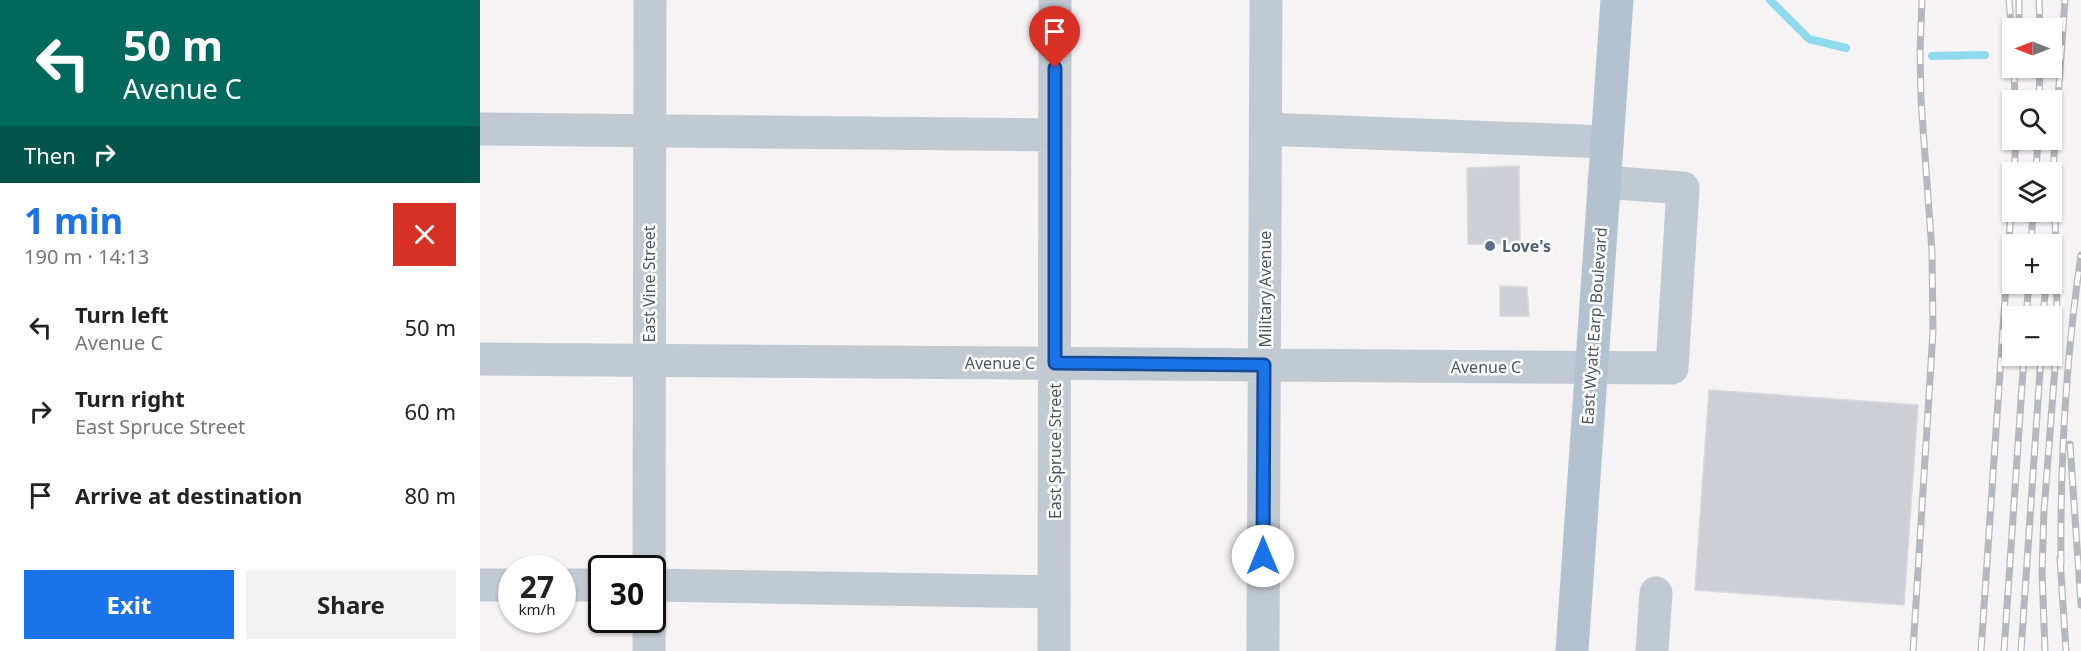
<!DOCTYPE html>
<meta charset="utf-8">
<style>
:root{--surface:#fff;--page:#f2f2f2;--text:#222;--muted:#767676;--accent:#1a73e8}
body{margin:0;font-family:"Noto Sans",sans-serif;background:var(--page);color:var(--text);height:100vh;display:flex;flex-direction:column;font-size:22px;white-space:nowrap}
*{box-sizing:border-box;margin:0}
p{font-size:20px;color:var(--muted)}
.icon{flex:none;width:33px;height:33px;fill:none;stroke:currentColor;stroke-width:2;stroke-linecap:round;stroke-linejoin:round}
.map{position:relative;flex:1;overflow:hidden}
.side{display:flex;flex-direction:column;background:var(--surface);width:480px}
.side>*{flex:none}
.hud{background:#00695c;color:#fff;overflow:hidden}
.needle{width:39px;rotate:270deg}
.tools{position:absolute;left:1522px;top:18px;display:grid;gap:12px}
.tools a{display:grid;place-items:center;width:60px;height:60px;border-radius:0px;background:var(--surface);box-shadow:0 2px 4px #0004;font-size:30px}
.speed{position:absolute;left:18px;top:555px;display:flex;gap:12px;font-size:30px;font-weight:700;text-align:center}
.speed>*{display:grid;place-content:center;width:78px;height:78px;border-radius:50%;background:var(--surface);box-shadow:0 2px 4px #0004;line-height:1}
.speed small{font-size:15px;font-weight:400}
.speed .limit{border:3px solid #111;border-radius:9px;background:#fff;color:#111}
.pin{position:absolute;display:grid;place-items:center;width:51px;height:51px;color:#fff;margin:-62px -26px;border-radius:50% 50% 50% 0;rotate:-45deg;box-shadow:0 0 6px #0007}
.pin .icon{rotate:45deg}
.me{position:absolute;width:66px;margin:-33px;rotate:0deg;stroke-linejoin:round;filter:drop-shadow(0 0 4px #0008)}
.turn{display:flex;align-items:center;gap:21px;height:126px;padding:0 24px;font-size:27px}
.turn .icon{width:78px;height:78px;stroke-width:2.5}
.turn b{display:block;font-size:42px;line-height:51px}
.then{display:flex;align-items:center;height:57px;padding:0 24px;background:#0003;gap:12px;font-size:22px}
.round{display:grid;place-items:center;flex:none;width:63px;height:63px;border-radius:0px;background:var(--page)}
.headline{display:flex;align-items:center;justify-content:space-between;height:102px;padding:0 24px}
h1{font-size:36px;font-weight:700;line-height:45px;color:var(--accent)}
.cta{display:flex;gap:12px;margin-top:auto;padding:12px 24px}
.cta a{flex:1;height:69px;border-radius:0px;background:var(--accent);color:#fff;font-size:24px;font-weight:700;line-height:69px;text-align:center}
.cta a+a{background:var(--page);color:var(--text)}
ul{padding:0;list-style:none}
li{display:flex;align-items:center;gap:18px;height:84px;padding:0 24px}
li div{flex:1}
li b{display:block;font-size:22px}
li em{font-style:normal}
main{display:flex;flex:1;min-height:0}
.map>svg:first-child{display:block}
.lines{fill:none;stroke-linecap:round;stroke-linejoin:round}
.stream{stroke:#90daee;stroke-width:8}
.building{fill:#cdcfd5;stroke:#d7d9de;stroke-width:1.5}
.minor{stroke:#c1cad2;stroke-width:33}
.major{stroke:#b3c2d1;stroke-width:33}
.rail-casing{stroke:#b5b8bd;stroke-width:7}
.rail{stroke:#fff;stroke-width:4.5;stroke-dasharray:14;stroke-linecap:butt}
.route-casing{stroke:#114b97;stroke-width:15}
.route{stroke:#1a73e8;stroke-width:10}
.service-dot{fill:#5c6f8a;stroke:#fff;stroke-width:2}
.labels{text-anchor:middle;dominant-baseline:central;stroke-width:5;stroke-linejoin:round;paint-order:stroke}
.service-label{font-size:16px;font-weight:bold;fill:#4e5e75;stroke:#fff;text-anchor:start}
.street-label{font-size:16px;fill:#4a5661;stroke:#fff}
</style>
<main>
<section class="side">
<div class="hud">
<div class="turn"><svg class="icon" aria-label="left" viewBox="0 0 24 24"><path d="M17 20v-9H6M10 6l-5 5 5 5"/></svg><div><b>50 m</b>Avenue C</div></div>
<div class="then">Then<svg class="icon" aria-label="right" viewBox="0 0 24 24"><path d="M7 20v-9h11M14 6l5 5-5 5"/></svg></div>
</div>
<div class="headline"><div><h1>1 min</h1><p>190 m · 14:13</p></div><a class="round" style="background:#d93025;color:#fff"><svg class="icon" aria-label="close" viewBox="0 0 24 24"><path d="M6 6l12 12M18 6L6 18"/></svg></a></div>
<ul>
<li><svg class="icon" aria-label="left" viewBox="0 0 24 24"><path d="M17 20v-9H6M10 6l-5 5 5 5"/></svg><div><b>Turn left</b><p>Avenue C</p></div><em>50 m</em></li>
<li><svg class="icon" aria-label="right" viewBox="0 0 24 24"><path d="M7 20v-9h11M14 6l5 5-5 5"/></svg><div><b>Turn right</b><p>East Spruce Street</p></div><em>60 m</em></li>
<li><svg class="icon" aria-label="arrive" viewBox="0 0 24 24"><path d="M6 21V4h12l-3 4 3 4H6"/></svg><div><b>Arrive at destination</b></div><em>80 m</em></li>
</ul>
<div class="cta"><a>Exit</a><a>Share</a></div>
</section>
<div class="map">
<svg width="1601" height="651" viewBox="0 0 1601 651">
<rect width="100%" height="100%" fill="#f5f3f3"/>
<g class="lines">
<path class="stream" d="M1290,0L1329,39L1366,48
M1452,56L1505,55"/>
</g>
<path class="building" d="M1039,166L1040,244H988L987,168Z
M1020,286L1047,287L1049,316H1020Z
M1229,390L1438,405L1424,605L1215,590Z"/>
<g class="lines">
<path class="minor" d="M0,129L575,135
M786,129L1127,142
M0,359L1192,368L1203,188L1124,182
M169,568L170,0
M0,585H32
M82,585H122
M172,585L574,592
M169,620V651
M574,651L575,0
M783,651L786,0
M1172,651L1176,593"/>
<path class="major" d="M1092,651L1137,0"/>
<g class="rail-casing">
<path id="rail" d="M1529,0L1533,50
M1539,0V28
M1559,0L1560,28
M1534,68L1535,100
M1559,100L1560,68
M1573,171L1585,0
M1534,172L1536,140
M1556,172L1558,140
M1551,244L1553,212
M1546,316L1549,284
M1563,316L1566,284
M1590,444L1601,605
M1580,558L1586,651
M1581,565C1580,461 1586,357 1601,255
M1433,651L1453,331L1452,252L1441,100L1440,52L1442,0
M1501,651L1533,181
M1524,651L1544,356
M1541,651L1561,356
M1565,651L1562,571L1564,511L1576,354L1577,312L1574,165"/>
</g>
<use href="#rail" class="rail"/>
</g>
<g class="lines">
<g class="route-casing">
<path id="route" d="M575,68V363L784,365L783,556"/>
</g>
<use href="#route" class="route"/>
</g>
<circle class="service-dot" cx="1010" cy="246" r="6"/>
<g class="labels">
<g class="service-label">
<text x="1022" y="246">Love's</text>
</g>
<g class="street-label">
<text transform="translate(169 284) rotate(-90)">East Vine Street</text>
<text transform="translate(785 289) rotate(-90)">Military Avenue</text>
<text transform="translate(1114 326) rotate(-86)">East Wyatt Earp Boulevard</text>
<text x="520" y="363">Avenue C</text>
<text x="1006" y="367">Avenue C</text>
<text transform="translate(575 451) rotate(-90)">East Spruce Street</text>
</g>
</g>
</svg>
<div class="tools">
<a><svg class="needle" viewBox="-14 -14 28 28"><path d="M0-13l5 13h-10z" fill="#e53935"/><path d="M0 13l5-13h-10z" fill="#767676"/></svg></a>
<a><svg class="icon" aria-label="search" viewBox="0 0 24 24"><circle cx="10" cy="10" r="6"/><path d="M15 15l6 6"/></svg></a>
<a><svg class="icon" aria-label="layers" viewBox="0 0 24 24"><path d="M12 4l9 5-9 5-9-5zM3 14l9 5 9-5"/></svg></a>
<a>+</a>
<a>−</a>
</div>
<div class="speed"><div>27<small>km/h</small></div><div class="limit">30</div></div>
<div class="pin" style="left:575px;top:68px;background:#d93025"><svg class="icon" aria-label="arrive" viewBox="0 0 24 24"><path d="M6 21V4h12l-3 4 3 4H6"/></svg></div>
<svg class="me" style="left:783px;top:556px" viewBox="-20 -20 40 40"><circle r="19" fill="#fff"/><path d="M0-13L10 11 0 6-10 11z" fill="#1a73e8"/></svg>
</div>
</main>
